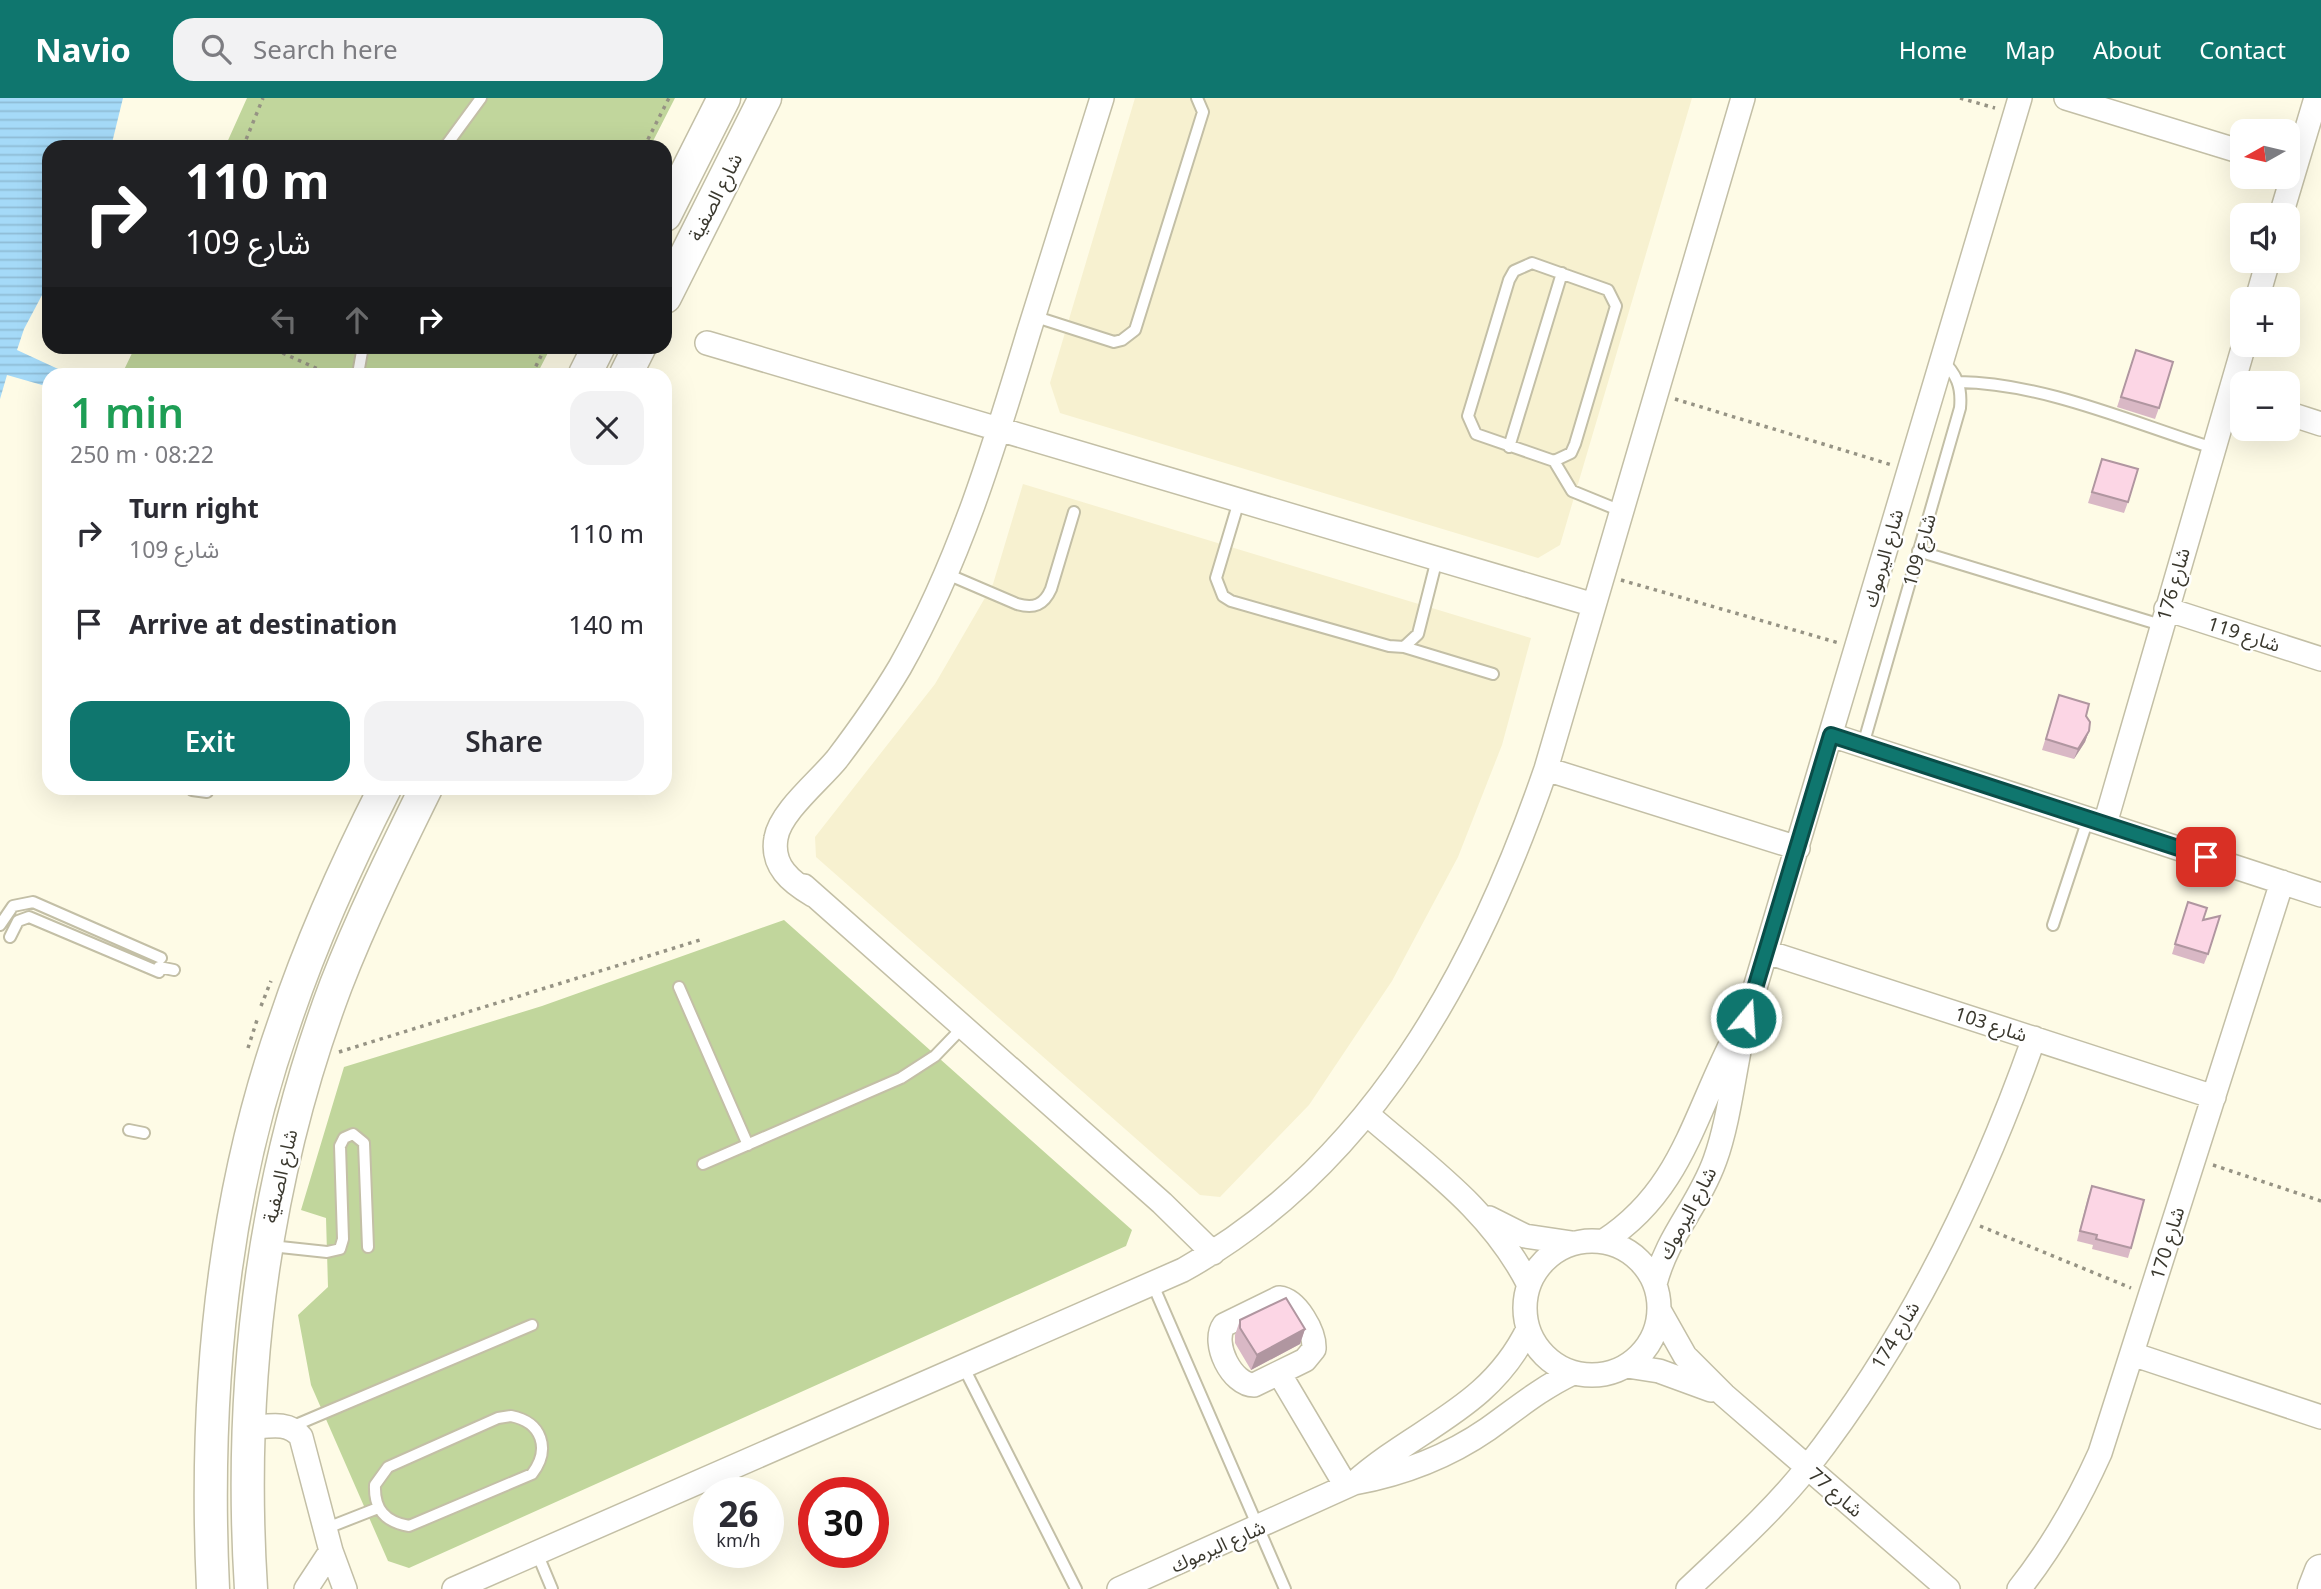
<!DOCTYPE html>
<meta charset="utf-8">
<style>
:root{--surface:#fff;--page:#f2f2f3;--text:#2b2b33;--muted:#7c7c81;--accent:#0f766e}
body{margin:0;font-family:"Noto Sans","Noto Sans Arabic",sans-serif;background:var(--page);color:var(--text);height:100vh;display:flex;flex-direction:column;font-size:26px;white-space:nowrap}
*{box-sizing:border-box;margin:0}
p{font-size:23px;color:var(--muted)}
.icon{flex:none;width:38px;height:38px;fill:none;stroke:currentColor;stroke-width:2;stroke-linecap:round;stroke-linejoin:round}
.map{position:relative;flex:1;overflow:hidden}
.drawer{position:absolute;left:42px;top:270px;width:630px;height:427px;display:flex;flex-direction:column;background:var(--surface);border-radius:21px;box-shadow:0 7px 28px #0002}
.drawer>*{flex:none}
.top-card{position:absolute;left:42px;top:42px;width:630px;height:214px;border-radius:21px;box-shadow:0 7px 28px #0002;background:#202124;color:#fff;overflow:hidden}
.needle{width:46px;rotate:262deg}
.controls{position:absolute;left:2230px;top:21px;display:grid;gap:14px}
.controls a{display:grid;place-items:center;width:70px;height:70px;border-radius:14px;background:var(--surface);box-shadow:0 7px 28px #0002;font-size:35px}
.speed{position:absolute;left:693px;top:1379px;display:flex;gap:14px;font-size:35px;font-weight:700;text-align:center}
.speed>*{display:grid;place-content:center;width:91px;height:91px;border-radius:50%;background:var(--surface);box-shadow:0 7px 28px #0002;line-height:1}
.speed small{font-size:18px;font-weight:400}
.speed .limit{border:10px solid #d22;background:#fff;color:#111}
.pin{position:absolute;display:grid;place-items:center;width:60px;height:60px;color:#fff;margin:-30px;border-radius:14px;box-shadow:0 4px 10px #0006}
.me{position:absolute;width:77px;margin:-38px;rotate:18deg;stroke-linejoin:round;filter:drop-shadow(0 0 5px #0008)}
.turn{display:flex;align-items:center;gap:24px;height:147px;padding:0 28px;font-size:32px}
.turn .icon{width:91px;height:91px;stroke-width:2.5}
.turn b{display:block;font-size:49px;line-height:60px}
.lanes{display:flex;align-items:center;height:66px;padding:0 28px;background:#0003;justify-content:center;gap:35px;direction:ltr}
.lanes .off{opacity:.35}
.round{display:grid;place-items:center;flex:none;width:74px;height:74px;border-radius:21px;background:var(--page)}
.summary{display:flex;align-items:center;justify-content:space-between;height:119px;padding:0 28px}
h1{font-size:42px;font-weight:600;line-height:52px;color:#1e9e55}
.cta{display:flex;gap:14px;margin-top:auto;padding:14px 28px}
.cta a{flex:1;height:80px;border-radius:21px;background:var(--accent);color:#fff;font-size:28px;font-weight:600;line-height:80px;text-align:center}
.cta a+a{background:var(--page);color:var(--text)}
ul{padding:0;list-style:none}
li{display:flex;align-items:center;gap:21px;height:91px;padding:0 28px}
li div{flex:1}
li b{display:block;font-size:26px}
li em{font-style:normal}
header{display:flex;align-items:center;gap:42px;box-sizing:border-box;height:98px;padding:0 35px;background:var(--accent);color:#fff}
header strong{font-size:33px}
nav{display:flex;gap:38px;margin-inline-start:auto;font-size:24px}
.search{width:490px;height:63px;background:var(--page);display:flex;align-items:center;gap:18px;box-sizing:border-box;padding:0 24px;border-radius:21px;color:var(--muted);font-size:26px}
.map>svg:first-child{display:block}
.built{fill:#f7f1d0}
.green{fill:#c1d69c}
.water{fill:url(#water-rules)}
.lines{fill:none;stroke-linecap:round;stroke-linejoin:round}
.lane-casing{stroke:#c3bfa6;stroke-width:14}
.street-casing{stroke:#c3bfa6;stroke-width:26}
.secondary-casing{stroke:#c3bfa6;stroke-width:35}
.path{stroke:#969384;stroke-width:3.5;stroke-dasharray:3.5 5;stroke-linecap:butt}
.lane{stroke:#fff;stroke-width:10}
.street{stroke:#fff;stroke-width:23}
.secondary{stroke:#fff;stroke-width:32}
.wall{fill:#d9b8c5}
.shaded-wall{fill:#b096a0}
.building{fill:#fcd6e5;stroke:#b096a0;stroke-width:2}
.route-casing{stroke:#0a4d48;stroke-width:18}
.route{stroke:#0f766e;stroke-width:12}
.labels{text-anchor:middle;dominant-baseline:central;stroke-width:5;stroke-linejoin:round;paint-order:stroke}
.street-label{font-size:19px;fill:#3a382e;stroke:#fff}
</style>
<header>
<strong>Navio</strong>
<div class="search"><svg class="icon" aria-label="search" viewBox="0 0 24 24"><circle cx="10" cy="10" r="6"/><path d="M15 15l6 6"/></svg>Search here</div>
<nav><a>Home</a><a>Map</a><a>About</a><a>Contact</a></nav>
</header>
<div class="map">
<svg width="2321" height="1491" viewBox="0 0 2321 1491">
<defs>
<pattern id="water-rules" width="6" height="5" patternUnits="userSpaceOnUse" patternTransform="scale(1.75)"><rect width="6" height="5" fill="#a5daf8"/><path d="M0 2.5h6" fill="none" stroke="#8fbcd5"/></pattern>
</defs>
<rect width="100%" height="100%" fill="#fefbe6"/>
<path class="built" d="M1135,0H1692L1560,447L1538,460L1060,315L1050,285Z
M1023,386L1531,540L1502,647L1458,759L1392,883L1309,1007L1220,1099L1200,1097L816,759L815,739L935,586L993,486Z"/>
<path class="green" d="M247,0H675L650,49H225Z
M135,249H551L537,276H122Z
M784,822L1132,1132L1126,1148L409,1470L388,1463L311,1287L298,1217L328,1189L326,1120L301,1112L344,969L542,908Z"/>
<path class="water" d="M0,0H123L111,49H49V184L24,231L17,252L69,276H49V289L7,277L0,301Z"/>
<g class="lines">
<g class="lane-casing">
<path id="lane" d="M445,49L481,0
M1532,165L1608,192L1616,208L1575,346L1571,355L1554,363L1476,336L1468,318L1509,182L1514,173Z
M1033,218L1114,244L1122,242L1135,232L1203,14L1197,0
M358,276L363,248
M1959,284C2043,285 2133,325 2213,350
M1509,349L1562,175
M1554,363L1572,393L1621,413
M1239,403L1216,480L1223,498L1231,503L1389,548L1404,549L1418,536L1437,461
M1918,453L2161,527
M947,476L1017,506C1034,511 1044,507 1051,491L1074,414
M1404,549L1493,576
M1863,647L1960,310C1962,289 1957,276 1941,261
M192,692L207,694
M0,827L13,808L33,804L161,860
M2053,827L2088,721
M10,839L18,823L29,819L159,874
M159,869L174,872
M679,889L748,1047
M129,1032L144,1035
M703,1066L901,980L935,958L963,929
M271,1148L327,1154L340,1151L343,1141L340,1048L344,1040L353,1036L364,1045L368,1149
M1153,1187L1285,1491
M964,1270L1076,1491
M511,1318C542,1324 551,1351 532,1376L409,1428C385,1424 374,1411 375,1387L388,1369L498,1320Z
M291,1329L532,1227
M327,1430L378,1410
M537,1455L552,1491"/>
</g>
<g class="street-casing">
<path id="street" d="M2066,0L2242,54
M2281,117L2316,0
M2257,201L2268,163
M707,245L1594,507
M2287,315L2321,326
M2166,511L2321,561
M1831,637L2321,797
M1546,671L1798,750
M2105,726L2244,247
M804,788L1162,1105L1213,1155
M813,797C791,784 771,768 776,740C780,714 820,682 837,661C859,632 881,601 900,569C960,463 994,349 1029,233C1053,155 1078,78 1102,0
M1767,854L2214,999
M1367,1016C1429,1070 1491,1112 1529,1187
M1489,1120L1525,1138L1572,1145
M1525 1210a67 67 0 1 1 134 0a67 67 0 1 1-134 0Z
M1604,1143C1678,1095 1692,1025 1729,950
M1655,1186C1667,1138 1699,1107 1715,1062C1730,1021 1735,964 1746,920L2020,0
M1279,1200C1297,1202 1315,1234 1314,1251L1305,1262L1254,1287C1232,1287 1211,1245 1224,1227Z
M1659,1212L1685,1258L1724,1297L1948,1491
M2132,1256L2321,1319
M1627,1268L1659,1273L1711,1292
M1279,1275L1346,1388
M248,1330C266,1329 288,1322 301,1339L331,1453L345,1491
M1354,1385C1403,1376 1446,1360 1488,1331C1516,1311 1541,1290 1573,1275
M306,1491L331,1453
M454,1491L1183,1172C1373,1066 1478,869 1546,671L1743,0
M1119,1491L1354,1385C1417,1329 1489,1311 1528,1231
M1688,1491C1729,1452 1772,1414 1807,1370C1908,1241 1980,1093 2034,940
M2019,1491C2053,1448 2078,1404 2100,1355L2282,784"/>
</g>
<g class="secondary-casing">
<path id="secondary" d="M665,117L724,0
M665,199L765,0
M585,276L599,248
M626,276L640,248
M213,1491C204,1300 221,1104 285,923C312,842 347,765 385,690
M251,1491C238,1285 263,1081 336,887C362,820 394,755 426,690
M2314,1491L2321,1473"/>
</g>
<path class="path" d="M1960,0L1995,10
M243,49L263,0
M644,49L669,0
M267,248L329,276
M532,276L546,248
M1675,301L1892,367
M1621,482L1839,545
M261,908L271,883
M248,950L257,922
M339,954L700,842
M2213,1067L2321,1103
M1980,1128L2131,1190"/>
<use href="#lane" class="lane"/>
<use href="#street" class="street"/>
<use href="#secondary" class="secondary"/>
</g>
<path class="wall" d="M2136,252L2159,310L2155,321L2117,309Z
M2102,361L2128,404L2124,415L2088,405Z
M2059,597L2086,618L2089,633L2085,644L2074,661L2042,652Z
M2188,804L2203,822L2208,856L2204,866L2172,856Z
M2092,1088L2131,1150L2128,1160L2092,1151L2093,1147L2077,1143L2088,1099Z
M1240,1222L1305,1231L1300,1246L1251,1272L1235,1245V1237Z"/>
<path class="shaded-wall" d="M2089,633L2085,644L2074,661L2078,651Z
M1305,1231L1300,1246L1251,1272L1257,1257Z"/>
<path class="building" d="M2136,252L2173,264L2159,310L2121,299Z
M2102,361L2138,371L2128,404L2092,394Z
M2059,597L2089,606L2086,618L2090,624L2089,633L2078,651L2046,641Z
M2188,804L2207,810L2203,822L2220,818L2208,856L2175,846Z
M2092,1088L2144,1102L2131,1150L2096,1141L2097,1137L2080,1133Z
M1286,1200L1305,1231L1257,1257L1240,1230V1222Z"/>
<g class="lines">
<g class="route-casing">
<path id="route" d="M1746,920L1831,637L2206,759"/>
</g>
<use href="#route" class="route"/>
</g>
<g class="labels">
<g class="street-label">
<text transform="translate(715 99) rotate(-63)">شارع الصفية</text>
<text transform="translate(1919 452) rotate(-74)">شارع 109</text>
<text transform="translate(1883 460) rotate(-74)">شارع اليرموك</text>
<text transform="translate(2173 486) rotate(-74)">شارع 176</text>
<text transform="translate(2244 536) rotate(18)">شارع 119</text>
<text transform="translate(1991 926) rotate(18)">شارع 103</text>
<text transform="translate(280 1078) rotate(-77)">شارع الصفية</text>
<text transform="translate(1687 1115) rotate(-62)">شارع اليرموك</text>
<text transform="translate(2167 1145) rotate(-73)">شارع 170</text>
<text transform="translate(1895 1237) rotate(-59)">شارع 174</text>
<text transform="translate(1836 1394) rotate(41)">شارع 77</text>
<text transform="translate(1218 1448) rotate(-24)">شارع اليرموك</text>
</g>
</g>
</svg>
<div class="controls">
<a><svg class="needle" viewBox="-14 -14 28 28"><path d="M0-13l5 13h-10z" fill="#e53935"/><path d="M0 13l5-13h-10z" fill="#7c7c81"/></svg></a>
<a><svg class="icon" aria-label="sound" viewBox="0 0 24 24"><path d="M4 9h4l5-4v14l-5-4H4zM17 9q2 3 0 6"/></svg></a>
<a>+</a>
<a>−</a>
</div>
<div class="speed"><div>26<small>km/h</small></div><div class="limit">30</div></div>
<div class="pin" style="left:2206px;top:759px;background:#d93025"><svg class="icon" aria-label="arrive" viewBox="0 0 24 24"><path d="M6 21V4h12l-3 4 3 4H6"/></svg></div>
<svg class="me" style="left:1746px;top:920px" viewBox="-20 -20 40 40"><circle r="17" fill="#0f766e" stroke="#fff" stroke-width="3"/><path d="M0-11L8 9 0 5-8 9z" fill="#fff"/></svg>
<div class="top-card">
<div class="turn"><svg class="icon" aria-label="right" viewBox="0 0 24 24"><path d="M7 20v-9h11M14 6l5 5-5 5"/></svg><div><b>110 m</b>شارع 109</div></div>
<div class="lanes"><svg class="icon off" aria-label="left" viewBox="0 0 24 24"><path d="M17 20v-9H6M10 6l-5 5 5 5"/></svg><svg class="icon off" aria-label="ahead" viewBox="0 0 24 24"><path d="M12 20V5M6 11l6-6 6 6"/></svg><svg class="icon" aria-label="right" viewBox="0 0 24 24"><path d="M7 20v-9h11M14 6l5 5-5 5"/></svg></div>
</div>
<section class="drawer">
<div class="summary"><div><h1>1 min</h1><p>250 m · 08:22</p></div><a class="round"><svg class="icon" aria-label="close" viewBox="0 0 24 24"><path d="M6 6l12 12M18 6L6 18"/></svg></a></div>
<ul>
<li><svg class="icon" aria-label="right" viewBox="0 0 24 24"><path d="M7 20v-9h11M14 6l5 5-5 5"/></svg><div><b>Turn right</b><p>شارع 109</p></div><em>110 m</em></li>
<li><svg class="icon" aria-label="arrive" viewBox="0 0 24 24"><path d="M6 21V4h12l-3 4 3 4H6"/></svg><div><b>Arrive at destination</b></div><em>140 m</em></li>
</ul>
<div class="cta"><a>Exit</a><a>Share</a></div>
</section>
</div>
